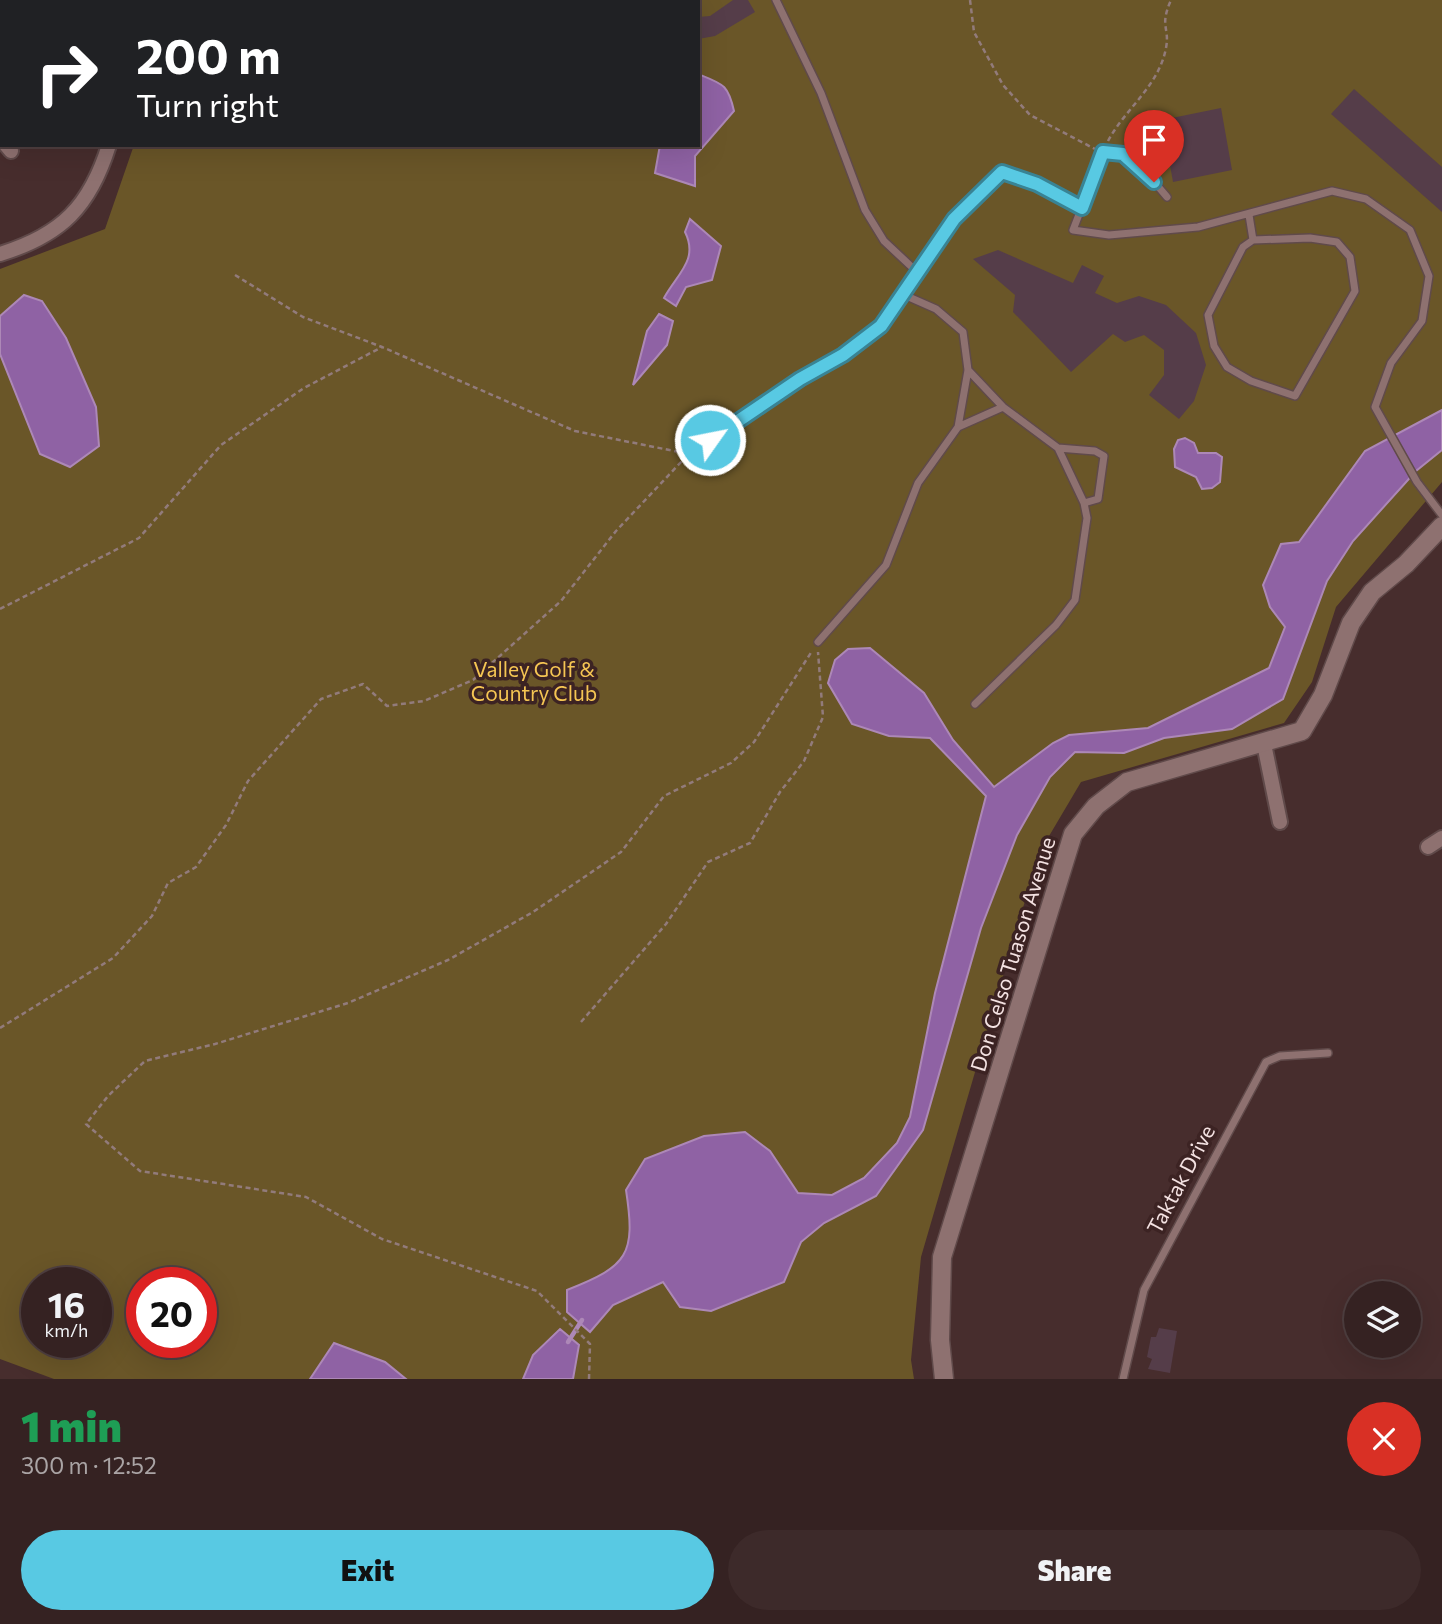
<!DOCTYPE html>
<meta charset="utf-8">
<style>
:root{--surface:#352222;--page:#3d2a2a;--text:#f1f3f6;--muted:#aaa4a5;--line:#4f3f40;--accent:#58c9e3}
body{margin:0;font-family:Commissioner,sans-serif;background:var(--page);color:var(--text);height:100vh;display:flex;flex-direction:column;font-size:26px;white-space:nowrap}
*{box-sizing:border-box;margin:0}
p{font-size:23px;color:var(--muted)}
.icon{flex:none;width:38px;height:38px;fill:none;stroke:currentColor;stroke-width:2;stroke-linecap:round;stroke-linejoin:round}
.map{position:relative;height:1379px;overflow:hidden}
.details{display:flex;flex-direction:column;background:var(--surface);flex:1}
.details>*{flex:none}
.guide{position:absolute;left:0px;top:0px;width:700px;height:147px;box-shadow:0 7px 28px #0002,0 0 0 2px var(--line);background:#202124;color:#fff;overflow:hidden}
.controls{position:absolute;left:1344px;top:1281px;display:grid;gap:14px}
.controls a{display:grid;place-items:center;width:77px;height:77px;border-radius:50%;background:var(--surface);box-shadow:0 7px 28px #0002,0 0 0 2px var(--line);font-size:35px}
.speed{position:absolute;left:21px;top:1267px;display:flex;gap:14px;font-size:35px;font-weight:700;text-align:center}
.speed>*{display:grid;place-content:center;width:91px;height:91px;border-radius:50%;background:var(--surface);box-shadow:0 7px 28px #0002,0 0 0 2px var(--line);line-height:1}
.speed small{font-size:18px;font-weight:400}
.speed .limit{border:10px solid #d22;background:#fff;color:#111}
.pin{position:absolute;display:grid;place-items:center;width:60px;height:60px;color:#fff;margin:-72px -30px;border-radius:50% 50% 50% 0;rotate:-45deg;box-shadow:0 0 7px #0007}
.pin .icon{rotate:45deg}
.me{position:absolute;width:77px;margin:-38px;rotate:57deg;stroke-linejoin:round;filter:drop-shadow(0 0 5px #0008)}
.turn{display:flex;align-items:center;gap:24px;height:147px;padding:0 21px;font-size:32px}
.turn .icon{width:91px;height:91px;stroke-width:2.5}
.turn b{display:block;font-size:49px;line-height:60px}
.round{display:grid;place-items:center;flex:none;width:74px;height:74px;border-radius:37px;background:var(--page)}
.head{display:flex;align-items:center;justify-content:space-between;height:119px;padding:0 21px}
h1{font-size:42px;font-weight:800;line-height:52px;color:#1e9e55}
.button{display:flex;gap:14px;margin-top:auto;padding:14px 21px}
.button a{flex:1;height:80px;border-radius:42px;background:var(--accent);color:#111;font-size:28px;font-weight:800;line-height:80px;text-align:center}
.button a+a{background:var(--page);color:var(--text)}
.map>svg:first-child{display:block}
.green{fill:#6a5628;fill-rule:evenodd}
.water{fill:#8f62a4;stroke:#ad88b7;stroke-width:2}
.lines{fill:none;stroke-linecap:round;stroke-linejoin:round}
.stream{stroke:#ad88b7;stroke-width:4.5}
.building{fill:#553d49}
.lane-casing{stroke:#604a4a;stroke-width:10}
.street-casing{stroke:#604a4a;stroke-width:18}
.secondary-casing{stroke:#604a4a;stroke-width:21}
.path{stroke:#927b7b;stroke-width:2.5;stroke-dasharray:5 3.5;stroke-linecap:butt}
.lane{stroke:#8e7170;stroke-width:7}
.street{stroke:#8e7170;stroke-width:14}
.secondary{stroke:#8e7170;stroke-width:18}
.route-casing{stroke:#398394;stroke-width:18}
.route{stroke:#58c9e3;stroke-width:12}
.labels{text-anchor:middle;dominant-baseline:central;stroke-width:7;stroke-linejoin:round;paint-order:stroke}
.park-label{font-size:21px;fill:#f5c553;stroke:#3c2323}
.street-label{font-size:21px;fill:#f4e2e2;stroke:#3c2323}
</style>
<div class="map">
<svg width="1442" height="1379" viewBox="0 0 1442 1379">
<rect width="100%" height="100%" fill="#472d2d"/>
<path class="green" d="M433,0H1442V482L1336,607L1312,682L1284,723L1081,782L1039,853L921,1257L911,1360L914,1379H54L0,1359V269L105,229L134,145H698V2ZM37,1283H96V1342H37ZM142,1283H201V1342H142Z"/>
<path class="water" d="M698,74C723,84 728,84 734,111L695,156V186L655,173L660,145H698Z
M690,219L721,246L712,280L686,287L676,306L664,298C677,274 699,260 685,232Z
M24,295L42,301L66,338L96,407L99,446L70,467L40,454L0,354V316Z
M659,314L673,321L667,345L633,385L647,331Z
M1442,410V450L1416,471L1353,541L1327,581L1283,699L1232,729L1164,738L1124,753L1075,752L1050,777L1017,835L981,928L923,1130L876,1196L824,1223L801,1242L784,1282L711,1311L680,1307L663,1282L613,1305L590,1332L567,1312V1290C628,1266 636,1255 626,1190L645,1159L704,1136L745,1132L770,1151L798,1193L832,1195L864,1178L897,1143L910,1117L935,993L986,796L930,738L889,736L852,724L828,683L835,660L848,649L870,648L924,693L953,740L994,787L1053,743L1069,735L1148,728L1269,668L1285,627L1270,607L1263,585L1281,544L1299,542L1365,451Z
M1185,438L1194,443L1198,453H1216L1222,457L1220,482L1212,488L1202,489L1196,477L1175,467L1174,449L1178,440Z
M560,1329L579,1345L573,1379H523L533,1355Z
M334,1343L385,1362L406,1379H310Z"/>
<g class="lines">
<path class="stream" d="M568,1342L582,1320"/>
</g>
<path class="building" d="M733,0H748L755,12L715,36L698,39V17L710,16Z
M1354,89L1442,167V212L1331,114Z
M1221,108L1232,170L1173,182L1162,120Z
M998,250L1073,283L1082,265L1104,276L1095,293L1117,303L1139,296L1166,305L1196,333L1206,365L1194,401L1179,419L1149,395L1164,375V350L1144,335L1125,342L1113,334L1071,372L1013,312L1015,295L973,259Z
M1159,1328L1177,1331L1170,1373L1148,1369L1152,1359L1147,1357L1151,1337H1156Z"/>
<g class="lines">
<g class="lane-casing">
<path id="lane" d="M776,0L821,93L865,210L884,241L916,271
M1167,197C1146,173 1136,155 1103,152L1073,230L1109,235L1198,227L1332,191L1366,199L1410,230L1429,276L1422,321L1391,363L1375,407L1417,482L1442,515
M1249,215L1253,240
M1310,238L1337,242L1350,257L1355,291L1295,396L1251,381L1227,367L1214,346L1208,315L1243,247L1253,240Z
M968,370L1003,407L1058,448L1084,503L1087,518L1075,600L1056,625L975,704
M958,427L1003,407
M1058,448L1095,451L1104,456L1098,499L1084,503
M689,454L800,379L843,355L881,326L954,219L1002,172L1037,184L1082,208
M818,642L886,565L918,483L958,427L968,370L963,332L936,309L902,294
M1123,1379L1144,1290L1266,1062L1280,1056L1328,1053"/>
</g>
<g class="street-casing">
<path id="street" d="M253,0L257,2
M155,2L156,0
M400,2L401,0
M6,145L11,151
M0,254C62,235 90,206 109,145
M1264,744L1280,822
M1428,847L1442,838"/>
</g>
<g class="secondary-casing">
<path id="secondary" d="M944,1379L940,1340L942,1257L1073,834L1096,806L1127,782L1302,731L1323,695L1351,623L1372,592L1406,564L1442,526"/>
</g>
<path class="path" d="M970,0L974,32L1003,85L1030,115L1095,149
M1108,141C1125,109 1159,86 1166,48C1170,27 1159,27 1171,0
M235,275L303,317L382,347L575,431L679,452
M0,609L139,538L221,445L304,388L382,347
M581,1022L666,924L708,862L750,843L780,792L804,761L823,717L818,652
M0,1028L113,958L152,916L168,883L196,867L226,825L248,781L321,699L363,684L387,706L424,701L473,680L561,601L616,531L682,461
M589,1379L590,1344L537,1291L382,1239L306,1197L140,1171L86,1124L108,1096L145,1061L215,1044L348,1003L448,960L533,912L621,852L664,796L731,763L754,742L812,651"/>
<use href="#lane" class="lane"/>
<use href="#street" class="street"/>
<use href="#secondary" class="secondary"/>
</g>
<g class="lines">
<g class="route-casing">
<path id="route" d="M710,440L800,379L843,355L881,326L954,219L1002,172L1037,184L1082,208L1103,152L1123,154L1154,182"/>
</g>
<use href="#route" class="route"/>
</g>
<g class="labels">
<g class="park-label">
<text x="534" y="668">Valley Golf &amp;<tspan x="534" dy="24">Country Club</tspan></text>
</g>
<g class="street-label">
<text transform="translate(1012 954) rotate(-73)">Don Celso Tuason Avenue</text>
<text transform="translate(1180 1179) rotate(-62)">Taktak Drive</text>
</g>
</g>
</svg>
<div class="controls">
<a><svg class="icon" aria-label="layers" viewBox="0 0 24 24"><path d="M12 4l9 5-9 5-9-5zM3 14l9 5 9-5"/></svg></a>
</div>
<div class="speed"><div>16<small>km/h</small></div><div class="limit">20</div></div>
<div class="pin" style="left:1154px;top:182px;background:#d93025"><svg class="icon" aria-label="arrive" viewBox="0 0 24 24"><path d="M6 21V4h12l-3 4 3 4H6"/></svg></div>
<svg class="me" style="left:710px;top:440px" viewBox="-20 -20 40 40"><circle r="17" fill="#58c9e3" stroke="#fff" stroke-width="3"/><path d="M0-11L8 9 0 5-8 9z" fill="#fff"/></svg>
<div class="guide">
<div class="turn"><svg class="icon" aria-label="right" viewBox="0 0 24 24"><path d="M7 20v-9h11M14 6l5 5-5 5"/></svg><div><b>200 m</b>Turn right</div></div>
</div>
</div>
<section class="details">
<div class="head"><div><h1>1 min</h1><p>300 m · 12:52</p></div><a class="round" style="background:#d93025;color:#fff"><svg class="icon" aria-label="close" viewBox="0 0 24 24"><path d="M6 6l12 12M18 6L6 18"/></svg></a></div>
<div class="button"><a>Exit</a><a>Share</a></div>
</section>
